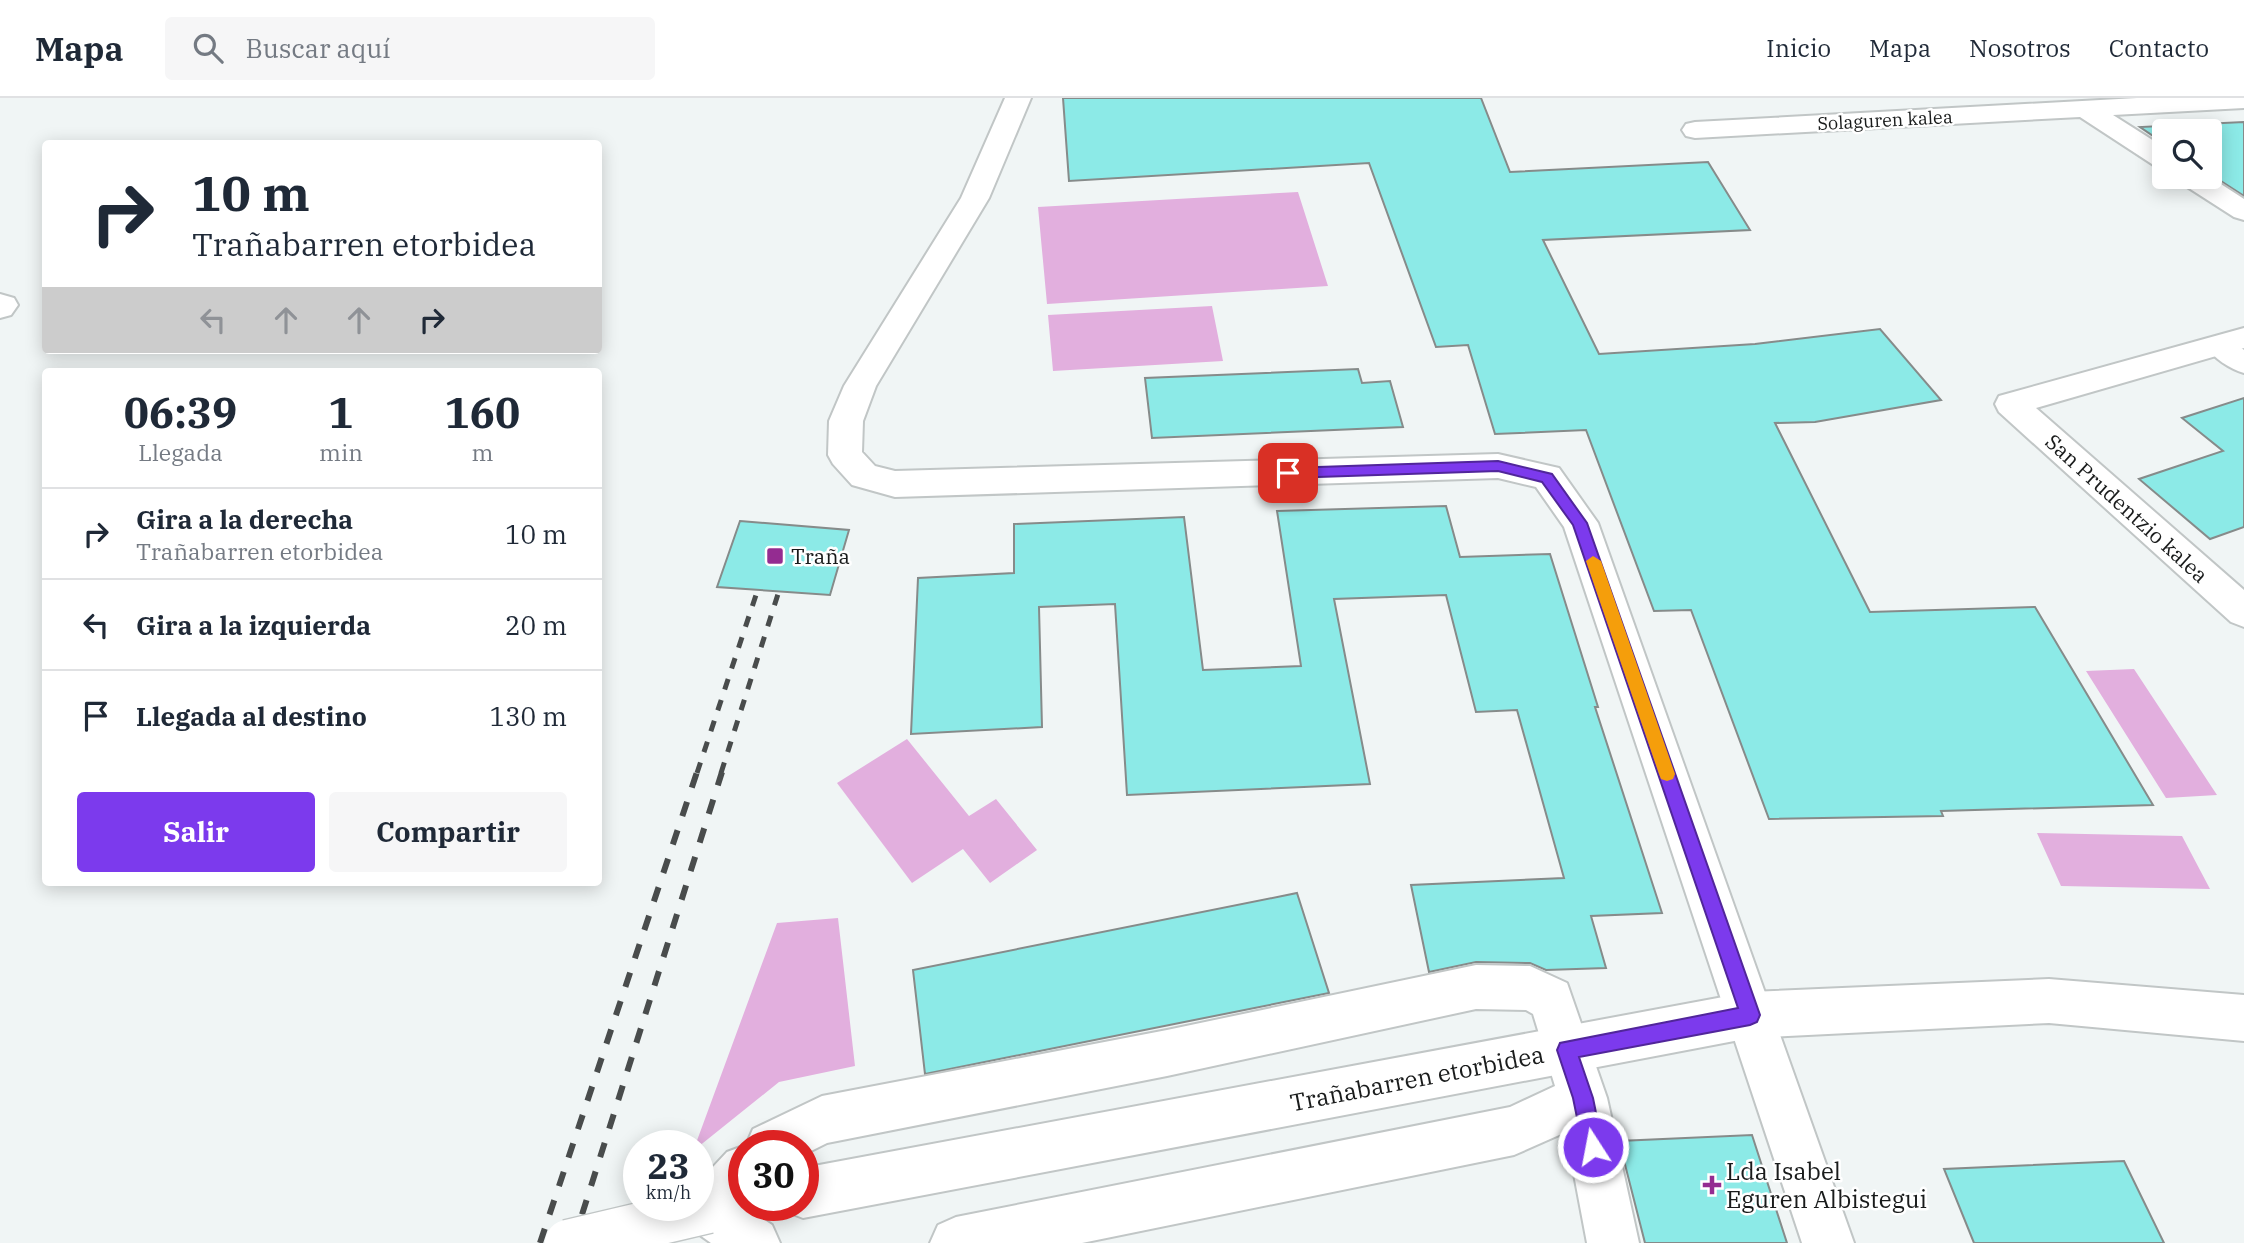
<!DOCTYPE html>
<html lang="es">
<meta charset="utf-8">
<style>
:root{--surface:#fff;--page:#f6f6f7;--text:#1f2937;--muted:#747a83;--line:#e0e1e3;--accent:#7c3aed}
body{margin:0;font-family:"IBM Plex Serif",serif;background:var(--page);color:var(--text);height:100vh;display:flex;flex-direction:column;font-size:26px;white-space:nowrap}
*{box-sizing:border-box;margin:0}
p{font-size:23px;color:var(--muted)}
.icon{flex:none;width:38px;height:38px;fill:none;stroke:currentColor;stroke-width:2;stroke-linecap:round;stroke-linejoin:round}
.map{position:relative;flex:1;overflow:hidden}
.details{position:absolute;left:42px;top:270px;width:560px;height:518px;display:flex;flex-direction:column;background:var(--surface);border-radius:7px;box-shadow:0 4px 18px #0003}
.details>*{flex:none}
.banner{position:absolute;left:42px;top:42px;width:560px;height:214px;border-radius:7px;box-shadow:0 4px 18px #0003;background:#fff;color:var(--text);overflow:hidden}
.controls{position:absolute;left:2152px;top:21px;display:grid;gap:14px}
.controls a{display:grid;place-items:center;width:70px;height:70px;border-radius:7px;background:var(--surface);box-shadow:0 4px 18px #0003;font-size:35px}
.speed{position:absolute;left:623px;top:1032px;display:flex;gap:14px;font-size:35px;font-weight:700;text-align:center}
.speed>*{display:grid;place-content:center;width:91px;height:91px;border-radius:50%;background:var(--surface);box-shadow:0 4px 18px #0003;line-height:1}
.speed small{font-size:18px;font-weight:400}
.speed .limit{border:10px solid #d22;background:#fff;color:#111}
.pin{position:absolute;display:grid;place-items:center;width:60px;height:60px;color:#fff;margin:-30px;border-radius:14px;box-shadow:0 4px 10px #0006}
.me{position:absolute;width:77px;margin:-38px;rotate:349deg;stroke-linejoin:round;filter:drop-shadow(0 0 5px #0008)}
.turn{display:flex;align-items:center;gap:24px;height:147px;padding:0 35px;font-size:32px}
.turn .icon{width:91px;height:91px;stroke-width:2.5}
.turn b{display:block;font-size:49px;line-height:60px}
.lanes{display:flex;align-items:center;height:66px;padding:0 35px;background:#0003;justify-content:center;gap:35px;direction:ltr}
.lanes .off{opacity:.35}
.eta{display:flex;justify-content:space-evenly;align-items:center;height:119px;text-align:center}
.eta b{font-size:42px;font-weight:800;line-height:49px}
.button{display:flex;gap:14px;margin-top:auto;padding:14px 35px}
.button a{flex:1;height:80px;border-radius:7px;background:var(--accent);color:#fff;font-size:28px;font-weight:800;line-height:80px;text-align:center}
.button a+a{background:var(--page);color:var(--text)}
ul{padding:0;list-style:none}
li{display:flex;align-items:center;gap:21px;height:91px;padding:0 35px;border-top:2px solid var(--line)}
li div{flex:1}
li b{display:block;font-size:26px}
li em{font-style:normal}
header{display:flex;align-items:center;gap:42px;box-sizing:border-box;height:98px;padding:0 35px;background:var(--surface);border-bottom:2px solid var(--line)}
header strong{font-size:33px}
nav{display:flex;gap:38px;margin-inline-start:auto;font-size:24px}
.search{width:490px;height:63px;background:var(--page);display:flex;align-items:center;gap:18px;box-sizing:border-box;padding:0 24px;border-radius:7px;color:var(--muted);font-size:26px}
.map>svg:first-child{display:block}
.green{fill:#e2afde}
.building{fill:#8ceae7;stroke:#868b8a;stroke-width:2}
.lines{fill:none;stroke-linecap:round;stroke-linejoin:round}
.pedestrian-casing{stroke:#c1c6c6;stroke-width:4}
.minor-casing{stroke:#c1c6c6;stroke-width:4}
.tertiary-casing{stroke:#c1c6c6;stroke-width:4}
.pedestrian{fill:#fff;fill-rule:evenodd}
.minor{fill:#fff;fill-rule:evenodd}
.tertiary{fill:#fff;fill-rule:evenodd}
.rail-far1{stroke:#494c4c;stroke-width:5;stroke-dasharray:11 11;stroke-linecap:butt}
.rail{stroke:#494c4c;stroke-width:6;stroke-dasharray:15 15;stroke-linecap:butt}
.tertiary-bridge-casing{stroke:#c1c6c6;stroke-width:49;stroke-linecap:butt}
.tertiary-bridge{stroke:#fff;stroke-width:46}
.route{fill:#7c3aed;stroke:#51269a;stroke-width:2}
.slow{fill:#f59e0b}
.poi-dot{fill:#942c91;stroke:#fff;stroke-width:2.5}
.labels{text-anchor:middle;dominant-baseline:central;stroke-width:5;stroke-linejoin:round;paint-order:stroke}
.far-street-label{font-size:18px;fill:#191b1b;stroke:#fff}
.street-label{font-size:21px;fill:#191b1b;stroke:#fff}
.poi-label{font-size:21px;fill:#191b1b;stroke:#fff;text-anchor:start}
.near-street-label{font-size:24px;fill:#191b1b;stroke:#fff}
.near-poi-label{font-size:24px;fill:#191b1b;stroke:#fff;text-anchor:start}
</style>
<header>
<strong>Mapa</strong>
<div class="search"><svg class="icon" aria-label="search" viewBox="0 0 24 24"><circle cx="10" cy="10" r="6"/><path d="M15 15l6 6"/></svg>Buscar aquí</div>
<nav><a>Inicio</a><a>Mapa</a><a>Nosotros</a><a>Contacto</a></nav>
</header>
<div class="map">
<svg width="2244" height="1145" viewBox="0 0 2244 1145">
<rect width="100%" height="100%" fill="#f0f5f5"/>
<path class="green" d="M1298,94L1328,188L1047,206L1038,109Z
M1212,208L1223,263L1053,273L1048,217Z
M2134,571L2217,697L2166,700L2086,573Z
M907,641L969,718L996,701L1037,752L990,785L963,751L912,785L837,685Z
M2037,735L2182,738L2210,791L2061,788Z
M838,820L855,968L779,984L698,1049L695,1048L777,825Z"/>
<path class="building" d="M1063,0H1481L1510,74L1708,64L1750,132L1543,142L1599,256L1755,246L1880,231L1941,302L1815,324L1775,325L1870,514L2035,509L2153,707L1941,713L1943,718L1769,721L1691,512L1654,513L1586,332L1495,336L1468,247L1436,249L1369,65L1069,83Z
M2244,24V98L2210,76V33H2165V46L2140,29Z
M1358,271L1362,285L1390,283L1403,329L1152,340L1145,280Z
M2244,300V429L2210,441L2139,381L2223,353L2182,320Z
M1446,408L1460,459L1550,456L1598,609H1595L1662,815L1591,818L1606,870L1546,872L1530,865L1476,864L1429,874L1411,787L1564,780L1517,612L1476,614L1446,497L1334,501L1370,686L1127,697L1115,506L1039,509L1042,629L911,636L918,480L1014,475V426L1184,419L1203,572L1301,568L1277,413Z
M740,423L849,432L830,497L717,489Z
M1297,795L1329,895L925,976L913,872Z
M1752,1037L1787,1145H1645L1619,1043Z
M2124,1063L2164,1145H1974L1944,1071Z"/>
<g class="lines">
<g class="pedestrian-casing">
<path id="pedestrian" d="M2219,238L2229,241L2244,252V275C2230,271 2213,260 2205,247L2209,241Z"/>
</g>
<g class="minor-casing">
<path id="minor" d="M1005,0H1031L989,100L876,288L863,323L862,354L875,368L895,373L1498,356L1559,370L1598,425L1854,1145H1802L1564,429L1536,389L1498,380L895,399L852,387L833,366L828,357L829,323L844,288L961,100Z
M2137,0H2244V10L2113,17L2165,50V70L2155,68L2080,19L1695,40L1686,38L1682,32L1686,26L1695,24Z
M2177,79H2210L2244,101V122L2234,119L2181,85Z
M0,196L14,200L18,207L11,217L0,220Z
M2244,230V250L2036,310L2244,492V529L2231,524L1999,314L1995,306L1999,298Z
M1476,867L1530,868L1567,885L1607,1000L1639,1145H1587L1566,1034L1514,1057L1082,1145H930L938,1127L956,1119L1510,1009L1555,988L1533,916L1526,912L1476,911L1167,978L827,1045L803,1057V1048H744V1108L772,1127L780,1145H711L690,1130L683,1112L685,1108H698V1085L727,1054L746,1047L753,1031L822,998L1167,932Z"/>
</g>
<g class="tertiary-casing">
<path id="tertiary" d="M2049,881L2244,897V943L2049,925L1750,940L803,1120L785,1113L783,1108H803V1070L1750,894Z
M744,1081V1108H768L762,1124C737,1134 716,1140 690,1130L683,1112L685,1108H698V1091Z"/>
</g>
<use href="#pedestrian" class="pedestrian"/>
<use href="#minor" class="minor"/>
<use href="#tertiary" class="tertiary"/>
<path class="rail-far1" d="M697,675L758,491
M721,675L779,493"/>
<path class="rail" d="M540,1145L697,674
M573,1145L722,674"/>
<g class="tertiary-bridge-casing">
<path id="tertiary-bridge" d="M568,1145L708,1112"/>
</g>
<use href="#tertiary-bridge" class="tertiary-bridge"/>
</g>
<path class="route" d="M1498,363L1552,376L1587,425L1760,917L1757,924L1750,927L1579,959L1593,1000L1603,1049L1600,1056L1593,1059L1586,1056L1583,1049L1573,1000L1557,952L1560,945L1738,910L1573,427L1542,384L1498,373L1288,380L1281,375L1288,370Z"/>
<path class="slow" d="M1593,458L1601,463L1675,676L1673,681L1667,683L1661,681L1659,676L1586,463Z"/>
<g class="poi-dot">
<rect x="766" y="449" width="18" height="18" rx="3.5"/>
<path d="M1708.5 1076.5h7v7h7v7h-7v7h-7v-7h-7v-7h7z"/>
</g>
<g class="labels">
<g class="far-street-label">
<text transform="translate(1885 22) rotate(-3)">Solaguren kalea</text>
</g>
<g class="street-label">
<text transform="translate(2127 410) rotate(42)">San Prudentzio kalea</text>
</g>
<g class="poi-label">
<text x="791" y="458">Traña</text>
</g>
<g class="near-street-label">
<text transform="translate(1417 980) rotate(-11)">Trañabarren etorbidea</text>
</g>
<g class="near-poi-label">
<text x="1726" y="1073">Lda Isabel<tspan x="1726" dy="28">Eguren Albistegui</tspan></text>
</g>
</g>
</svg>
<div class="controls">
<a><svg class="icon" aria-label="search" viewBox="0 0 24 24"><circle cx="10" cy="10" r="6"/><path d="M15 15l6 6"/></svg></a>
</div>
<div class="speed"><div>23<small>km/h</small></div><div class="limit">30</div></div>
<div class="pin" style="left:1288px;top:375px;background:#d93025"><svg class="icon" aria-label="arrive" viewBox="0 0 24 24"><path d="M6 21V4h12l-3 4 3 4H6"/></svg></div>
<svg class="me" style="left:1593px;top:1049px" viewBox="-20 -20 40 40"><circle r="17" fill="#7c3aed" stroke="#fff" stroke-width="3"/><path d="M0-11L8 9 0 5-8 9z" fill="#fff"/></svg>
<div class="banner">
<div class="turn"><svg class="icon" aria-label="right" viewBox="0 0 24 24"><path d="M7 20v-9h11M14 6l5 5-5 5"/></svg><div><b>10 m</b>Trañabarren etorbidea</div></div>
<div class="lanes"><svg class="icon off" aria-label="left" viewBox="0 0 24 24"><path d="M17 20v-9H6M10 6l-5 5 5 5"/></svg><svg class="icon off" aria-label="ahead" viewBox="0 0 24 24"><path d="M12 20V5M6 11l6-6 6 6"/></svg><svg class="icon off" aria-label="ahead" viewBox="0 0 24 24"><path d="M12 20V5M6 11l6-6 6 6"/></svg><svg class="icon" aria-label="right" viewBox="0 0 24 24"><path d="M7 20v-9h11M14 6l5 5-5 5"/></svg></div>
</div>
<section class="details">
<div class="eta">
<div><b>06:39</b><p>Llegada</p></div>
<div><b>1</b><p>min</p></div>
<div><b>160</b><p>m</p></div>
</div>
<ul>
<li><svg class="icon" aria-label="right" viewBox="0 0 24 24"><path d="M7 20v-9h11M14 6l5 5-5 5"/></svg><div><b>Gira a la derecha</b><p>Trañabarren etorbidea</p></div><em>10 m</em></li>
<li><svg class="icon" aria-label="left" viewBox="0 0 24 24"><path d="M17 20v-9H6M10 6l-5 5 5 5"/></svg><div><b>Gira a la izquierda</b></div><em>20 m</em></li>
<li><svg class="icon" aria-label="arrive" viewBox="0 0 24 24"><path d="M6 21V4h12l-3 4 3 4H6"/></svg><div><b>Llegada al destino</b></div><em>130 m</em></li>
</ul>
<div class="button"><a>Salir</a><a>Compartir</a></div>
</section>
</div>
